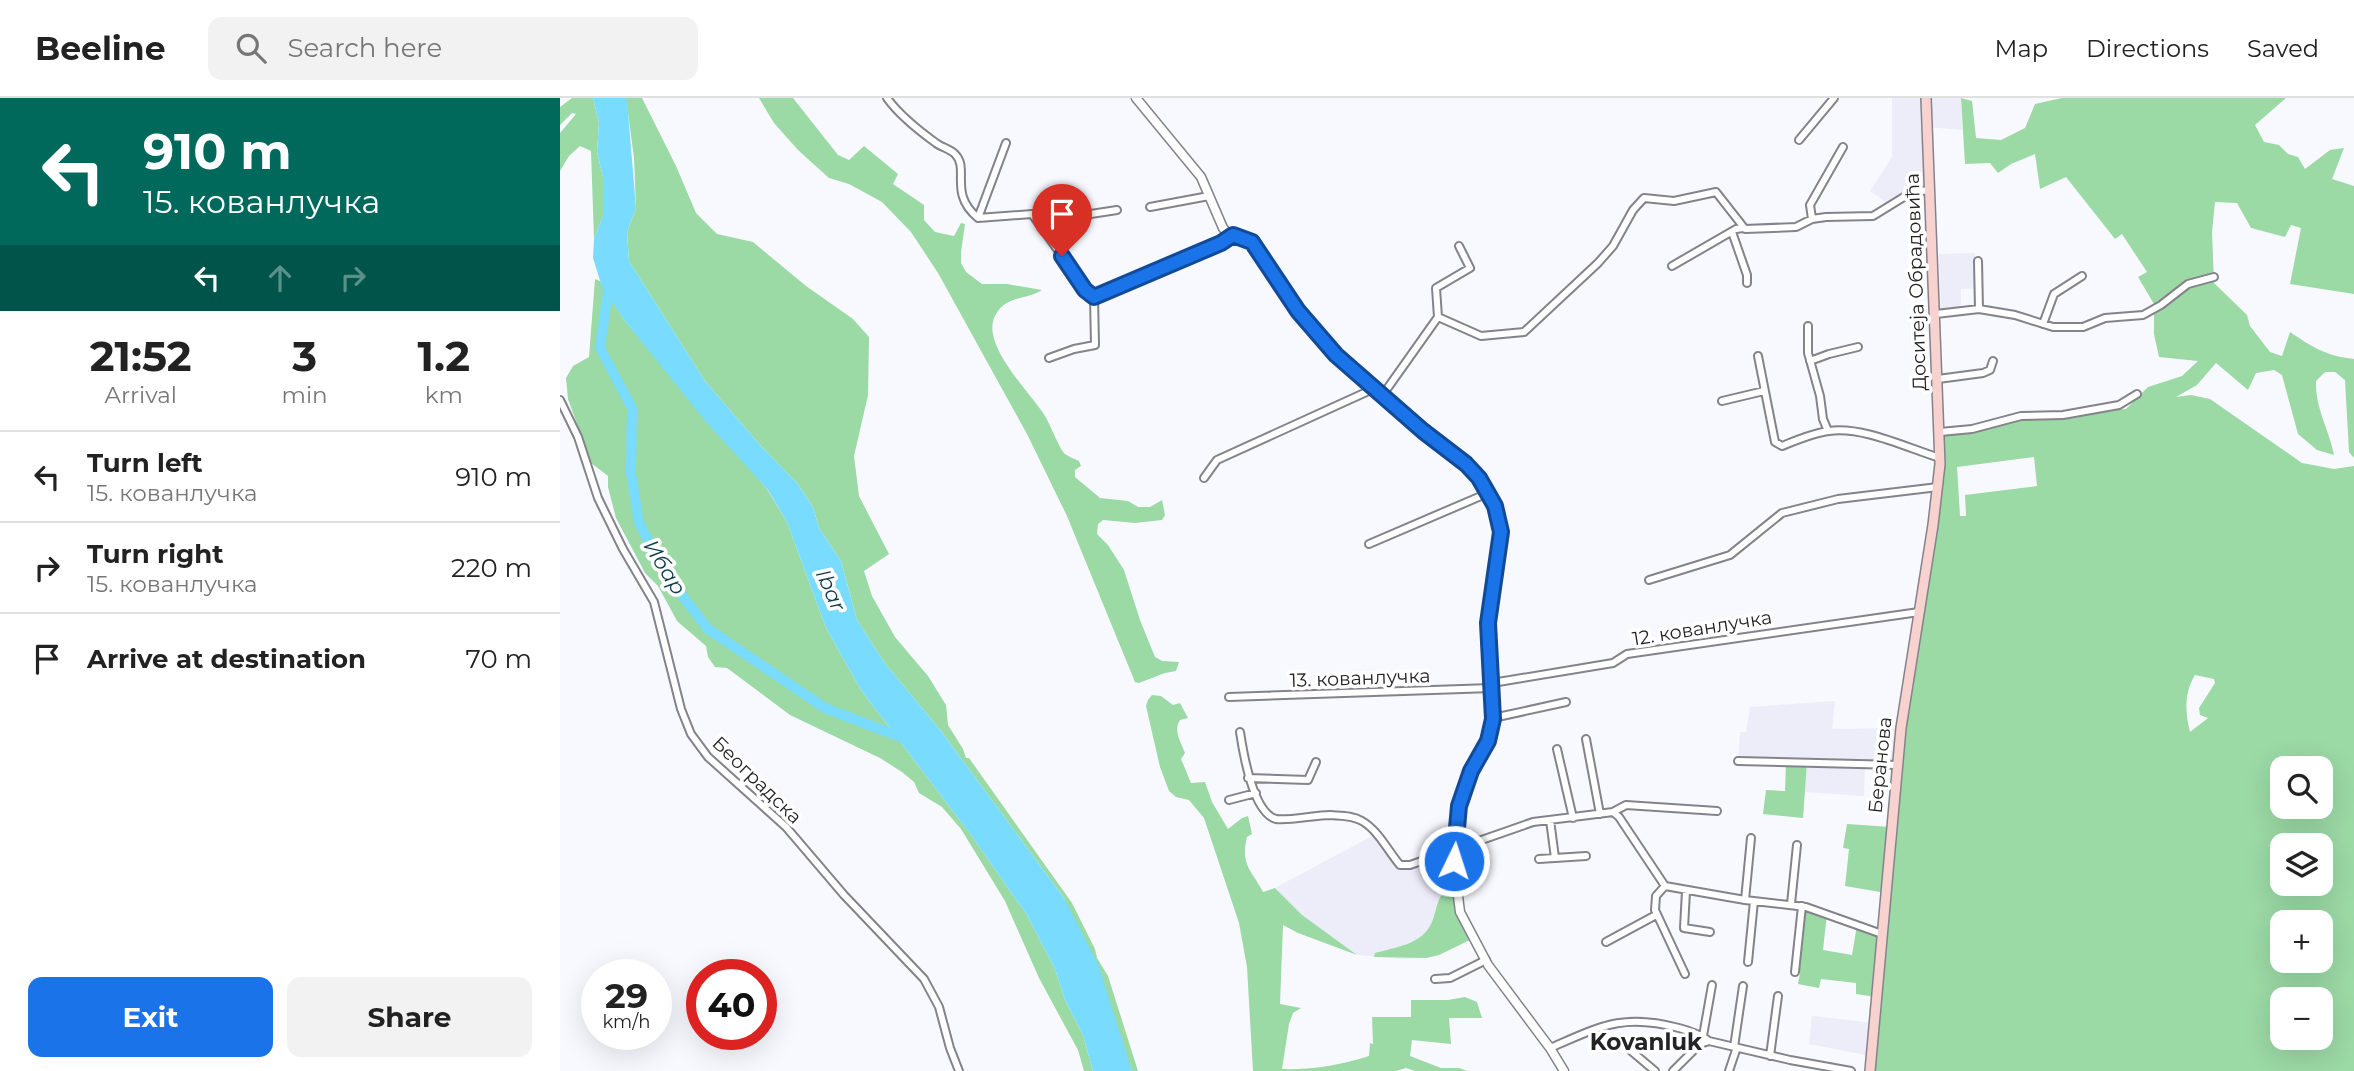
<!DOCTYPE html>
<meta charset="utf-8">
<style>
:root{--surface:#fff;--page:#f2f2f2;--text:#222;--muted:#767676;--line:#e0e0e0;--accent:#1a73e8}
body{margin:0;font-family:Montserrat,sans-serif;background:var(--page);color:var(--text);height:100vh;display:flex;flex-direction:column;font-size:26px;white-space:nowrap}
*{box-sizing:border-box;margin:0}
p{font-size:23px;color:var(--muted)}
.icon{flex:none;width:38px;height:38px;fill:none;stroke:currentColor;stroke-width:2;stroke-linecap:round;stroke-linejoin:round}
.map{position:relative;flex:1;overflow:hidden}
.drawer{display:flex;flex-direction:column;background:var(--surface);width:560px}
.drawer>*{flex:none}
.top-card{background:#00695c;color:#fff;overflow:hidden}
.controls{position:absolute;left:1710px;top:658px;display:grid;gap:14px}
.controls a{display:grid;place-items:center;width:63px;height:63px;border-radius:14px;background:var(--surface);box-shadow:0 7px 28px #0002;font-size:35px}
.speed{position:absolute;left:21px;top:861px;display:flex;gap:14px;font-size:35px;font-weight:700;text-align:center}
.speed>*{display:grid;place-content:center;width:91px;height:91px;border-radius:50%;background:var(--surface);box-shadow:0 7px 28px #0002;line-height:1}
.speed small{font-size:18px;font-weight:400}
.speed .limit{border:10px solid #d22;background:#fff;color:#111}
.pin{position:absolute;display:grid;place-items:center;width:60px;height:60px;color:#fff;margin:-72px -30px;border-radius:50% 50% 50% 0;rotate:-45deg;box-shadow:0 0 7px #0007}
.pin .icon{rotate:45deg}
.me{position:absolute;width:77px;margin:-38px;rotate:4deg;stroke-linejoin:round;filter:drop-shadow(0 0 5px #0008)}
.turn{display:flex;align-items:center;gap:24px;height:147px;padding:0 28px;font-size:32px}
.turn .icon{width:91px;height:91px;stroke-width:2.5}
.turn b{display:block;font-size:49px;line-height:60px}
.lanes{display:flex;align-items:center;height:66px;padding:0 28px;background:#0003;justify-content:center;gap:35px;direction:ltr}
.lanes .off{opacity:.35}
.eta{display:flex;justify-content:space-evenly;align-items:center;height:119px;text-align:center}
.eta b{font-size:42px;font-weight:700;line-height:49px}
.button{display:flex;gap:14px;margin-top:auto;padding:14px 28px}
.button a{flex:1;height:80px;border-radius:14px;background:var(--accent);color:#fff;font-size:28px;font-weight:700;line-height:80px;text-align:center}
.button a+a{background:var(--page);color:var(--text)}
ul{padding:0;list-style:none}
li{display:flex;align-items:center;gap:21px;height:91px;padding:0 28px;border-top:2px solid var(--line)}
li div{flex:1}
li b{display:block;font-size:26px}
li em{font-style:normal}
header{display:flex;align-items:center;gap:42px;box-sizing:border-box;height:98px;padding:0 35px;background:var(--surface);border-bottom:2px solid var(--line)}
header strong{font-size:33px}
nav{display:flex;gap:38px;margin-inline-start:auto;font-size:24px}
.search{width:490px;height:63px;background:var(--page);display:flex;align-items:center;gap:18px;box-sizing:border-box;padding:0 24px;border-radius:14px;color:var(--muted);font-size:26px}
main{display:flex;flex:1;min-height:0}
.map>svg:first-child{display:block}
.built{fill:#edecf9}
.green{fill:#9bd9a5;fill-rule:evenodd}
.water{fill:#79dbfd}
.lines{fill:none;stroke-linecap:round;stroke-linejoin:round}
.river{stroke:#79dbfd;stroke-width:10}
.minor-casing{stroke:#84838b;stroke-width:10}
.tertiary-casing{stroke:#84838b;stroke-width:11}
.secondary-casing{stroke:#84838b;stroke-width:12}
.minor{stroke:#fff;stroke-width:6}
.tertiary{stroke:#fff;stroke-width:8}
.secondary{stroke:#f8d2ce;stroke-width:9}
.route-casing{stroke:#114b97;stroke-width:18}
.route{stroke:#1a73e8;stroke-width:12}
.labels{text-anchor:middle;dominant-baseline:central;stroke-width:7;stroke-linejoin:round;paint-order:stroke}
.street-label{font-size:19px;fill:#232326;stroke:#fff}
.water-label{font-size:21px;font-style:italic;fill:#0f3c4a;stroke:#fff}
.quarter-label{font-size:23px;font-weight:bold;fill:#232326;stroke:#fff}
</style>
<header>
<strong>Beeline</strong>
<div class="search"><svg class="icon" aria-label="search" viewBox="0 0 24 24"><circle cx="10" cy="10" r="6"/><path d="M15 15l6 6"/></svg>Search here</div>
<nav><a>Map</a><a>Directions</a><a>Saved</a></nav>
</header>
<main>
<section class="drawer">
<div class="top-card">
<div class="turn"><svg class="icon" aria-label="left" viewBox="0 0 24 24"><path d="M17 20v-9H6M10 6l-5 5 5 5"/></svg><div><b>910 m</b>15. кованлучка</div></div>
<div class="lanes"><svg class="icon" aria-label="left" viewBox="0 0 24 24"><path d="M17 20v-9H6M10 6l-5 5 5 5"/></svg><svg class="icon off" aria-label="ahead" viewBox="0 0 24 24"><path d="M12 20V5M6 11l6-6 6 6"/></svg><svg class="icon off" aria-label="right" viewBox="0 0 24 24"><path d="M7 20v-9h11M14 6l5 5-5 5"/></svg></div>
</div>
<div class="eta">
<div><b>21:52</b><p>Arrival</p></div>
<div><b>3</b><p>min</p></div>
<div><b>1.2</b><p>km</p></div>
</div>
<ul>
<li><svg class="icon" aria-label="left" viewBox="0 0 24 24"><path d="M17 20v-9H6M10 6l-5 5 5 5"/></svg><div><b>Turn left</b><p>15. кованлучка</p></div><em>910 m</em></li>
<li><svg class="icon" aria-label="right" viewBox="0 0 24 24"><path d="M7 20v-9h11M14 6l5 5-5 5"/></svg><div><b>Turn right</b><p>15. кованлучка</p></div><em>220 m</em></li>
<li><svg class="icon" aria-label="arrive" viewBox="0 0 24 24"><path d="M6 21V4h12l-3 4 3 4H6"/></svg><div><b>Arrive at destination</b></div><em>70 m</em></li>
</ul>
<div class="button"><a>Exit</a><a>Share</a></div>
</section>
<div class="map">
<svg width="1794" height="973" viewBox="0 0 1794 973">
<rect width="100%" height="100%" fill="#f8f8ff"/>
<path class="built" d="M1332,0H1401L1402,32L1368,29L1370,92L1352,94L1330,107L1310,93L1332,59Z
M1415,155L1418,190L1401,191V213L1381,215L1379,156Z
M1275,603L1272,631L1341,630L1338,667H1305L1304,698L1245,694L1247,665L1178,663L1180,634H1186L1190,609Z
M816,736L840,767L894,752L897,790L879,857L866,860L843,861L797,857L742,817L715,790Z
M1252,918L1314,925L1311,958L1249,946Z"/>
<path class="green" d="M12,0H33L39,25L37,54L43,79V118L34,141L31,53L20,48L9,58L0,73V35L16,16L12,15L0,27V9Z
M66,0H82L116,68L136,115L157,136L193,144L246,188L293,221L309,239L308,297L294,358L299,398L329,456L304,473L312,498L335,539L368,578L386,607L388,627L403,651L406,660H409L512,805L535,851L537,860L548,878L578,973H572L504,800L381,633L324,564L297,522L281,463L259,430L253,409L237,385L201,348L145,283L69,163L67,134L76,110L74,60Z
M199,0H233L278,57L289,62L304,48L338,76L333,86L364,107V122L375,134L394,138L401,125L405,126L401,154V165L406,174L422,186H447L482,192C467,202 447,197 436,216C418,245 471,295 485,318C490,326 500,352 505,356C509,359 515,361 519,363L521,368L515,372V379L540,400L568,403L578,409H590L602,402L605,417L602,422L575,425L543,422L538,426L537,436L548,447L564,472L580,522L595,559L602,563L619,564L616,573L605,575L579,585L575,584L507,418L467,336L378,175L351,134L322,104L289,86L269,80L238,52L214,25Z
M1401,0L1412,3L1416,40L1441,42L1465,30L1475,6L1502,0H1726L1695,27L1704,44L1719,47L1728,56L1738,59L1745,71L1770,52L1784,50L1772,81L1794,88V196L1730,186L1741,130L1731,127L1725,139L1691,130L1677,105L1655,104L1652,134L1654,185L1687,217L1690,228L1710,254L1722,258L1730,234C1752,249 1766,258 1794,261V360L1789,354L1785,282L1775,274H1765L1756,283C1755,310 1769,331 1774,357L1757,352L1738,336L1722,277L1714,272L1696,275L1688,292L1656,265L1637,287L1616,299L1631,297L1650,301L1742,365L1774,371L1794,368V973H1310L1316,899L1296,896V885L1261,881L1259,890L1238,886L1240,875L1235,874L1242,808L1267,816L1263,852L1292,857L1297,827L1321,835L1326,795L1285,788L1289,751L1283,750L1287,726L1331,729L1380,334L1412,331L1461,318L1566,311L1588,289L1622,278L1638,263L1599,259L1594,236V206L1578,179L1587,174L1562,136L1555,141L1506,79L1480,91L1475,56L1451,66L1438,75L1430,65L1405,66ZM1474,359L1477,388L1405,397L1406,418H1400L1397,369ZM1635,577L1654,581L1655,585L1639,610L1640,617L1648,620L1630,634C1625,614 1624,595 1635,577ZM1722,670H1760V709H1722ZM1722,747H1760V786H1722ZM1722,824H1760V863H1722ZM1722,901H1760V940H1722Z
M35,181L40,183L43,189L65,223L207,391L227,424L266,530L301,592L411,737L467,817L495,871L505,902L523,937L533,973H524L518,952L479,880L445,803L401,731L382,709L359,695L354,684L342,674L320,660L230,617L167,570L155,569L148,559L146,548L117,523L98,488L85,475L56,420L48,389V378L31,365L8,301L6,280L13,268L29,259Z
M592,597L601,598L613,607L620,605L628,620L620,622C613,633 621,644 625,655L621,661L631,685L645,684L652,704L668,731L682,720L688,718L692,736L687,739C680,767 692,773 703,794L715,790L742,817L797,857L738,835L723,827L720,906L741,910L733,915L729,926L722,971C752,972 781,967 809,958L810,945L813,946L812,919H851V902H888L905,899L917,904L922,920H889L891,946L852,942L850,958L881,970H899L907,973H855L846,970L836,973H693L687,869L679,825L644,720L629,702L616,699L609,693L600,669L586,608L588,602Z
M1226,664L1247,665L1243,720L1203,716L1206,692L1225,693Z
M897,791L900,814L914,840L879,857L866,860L814,859L815,855C836,849 862,847 872,824C876,815 876,806 881,798Z"/>
<path class="water" d="M33,0H66L67,2L76,110L67,134L69,163L145,283L201,348L237,385L253,409L259,430L281,463L297,522L324,564L381,633L504,800L538,866L572,973H533L523,937L505,902L495,871L467,817L411,737L301,592L266,530L227,424L208,392L146,324L65,223L42,189L33,160L34,141L43,118V79L37,54L39,25Z"/>
<g class="lines">
<path class="river" d="M49,185L40,250L72,310L71,375L79,425L108,479L148,531L265,610L343,640"/>
<g class="minor-casing">
<path id="minor" d="M327,0C340,18 358,32 376,45C381,49 390,51 395,56C410,71 388,95 418,120L472,116L530,197H542L661,145L673,137
M1239,42L1274,0
M590,109L649,98
M418,120L446,45
M1252,121L1250,107L1283,49
M478,124L557,112
M1172,134L1187,177V185
M1418,163L1419,211
M1112,168L1176,131L1183,130
M1376,216L1419,211L1455,217L1493,229H1523L1545,220L1583,217L1601,207L1628,186L1654,179
M878,219L876,190L910,170L899,148
M1483,226L1494,196L1522,178
M1248,228V255L1260,298L1263,321L1268,333
M1198,258L1215,344L1222,348C1237,342 1253,335 1269,333C1303,328 1347,350 1380,360
M489,260L514,251L535,247L534,199
M1250,263L1269,256L1298,249
M1378,281L1423,275L1430,272L1433,263
M822,298L878,219L921,238L964,234L1038,165L1053,148L1073,112L1084,100L1114,103L1156,94L1185,131L1236,129L1252,121L1266,119L1313,118L1352,94L1370,92
M0,302L18,339L38,400L63,451L94,504L121,611L131,636L148,659L226,729L284,797L364,881L379,909L390,950L399,973
M1162,303L1204,293
M1380,334L1412,331L1461,318L1503,317L1559,307L1577,296
M644,380L657,362L813,291
M809,446L928,395
M1089,482L1170,457L1222,415L1278,401L1378,389
M932,585L1053,565L1067,556L1359,514
M669,599L932,590
M933,620L1006,604
M680,634C683,654 693,715 716,721C727,723 756,717 770,717C780,718 792,717 802,723C818,732 828,753 840,767H850L973,724L1053,714L1059,719L1105,788L1185,802L1246,809L1322,836
M1026,641L1040,716
M997,651L1013,720
M1178,663L1338,667
M688,680L748,682L756,664
M669,702L696,695
M1053,714L1066,707L1157,713
M990,722L995,760
M979,761L1026,758
M1105,788L1096,798L1095,812L1125,876
M1126,793L1124,830L1150,834
M1185,802L1191,740
M1231,806L1237,747
M1046,844L1096,817
M1188,864L1194,803
M1235,874L1242,808
M875,881L890,880L926,862
M1143,938L1152,887
M1174,949L1183,888
M990,950C1041,928 1063,915 1119,930C1130,933 1140,936 1149,943
M1070,952L1095,973
M1210,958L1218,898
M1113,973L1140,946L1149,943L1230,962L1291,973
M1169,973L1177,949"/>
</g>
<g class="tertiary-casing">
<path id="tertiary" d="M576,0L641,79L663,130L667,135L692,144L738,213L776,257L863,333L906,366L919,380L935,408L941,434L928,525L933,620L928,644L911,673L899,708L894,752L897,790L900,814L928,867L990,950L1004,973"/>
</g>
<g class="secondary-casing">
<path id="secondary" d="M1310,973L1341,630L1373,427L1380,366L1366,0"/>
</g>
<use href="#minor" class="minor"/>
<use href="#tertiary" class="tertiary"/>
<use href="#secondary" class="secondary"/>
</g>
<g class="lines">
<g class="route-casing">
<path id="route" d="M502,158L525,192L534,199L661,145L673,137L692,144L738,213L776,257L863,333L906,366L919,380L935,408L941,434L928,525L933,621L928,643L911,673L899,708L894,763"/>
</g>
<use href="#route" class="route"/>
</g>
<g class="labels">
<g class="street-label">
<text transform="translate(1356 184) rotate(-92)">Доситеја Обрадовића</text>
<text transform="translate(1142 530) rotate(-9)">12. кованлучка</text>
<text transform="translate(800 580) rotate(-2)">13. кованлучка</text>
<text transform="translate(1320 667) rotate(-84)">Беранова</text>
<text transform="translate(197 682) rotate(44)">Београдска</text>
</g>
<g class="water-label">
<text transform="translate(105 469) rotate(58)">Ибар</text>
<text transform="translate(271 492) rotate(66)">Ibar</text>
</g>
<g class="quarter-label">
<text x="1086" y="944">Kovanluk</text>
</g>
</g>
</svg>
<div class="controls">
<a><svg class="icon" aria-label="search" viewBox="0 0 24 24"><circle cx="10" cy="10" r="6"/><path d="M15 15l6 6"/></svg></a>
<a><svg class="icon" aria-label="layers" viewBox="0 0 24 24"><path d="M12 4l9 5-9 5-9-5zM3 14l9 5 9-5"/></svg></a>
<a>+</a>
<a>−</a>
</div>
<div class="speed"><div>29<small>km/h</small></div><div class="limit">40</div></div>
<div class="pin" style="left:502px;top:158px;background:#d93025"><svg class="icon" aria-label="arrive" viewBox="0 0 24 24"><path d="M6 21V4h12l-3 4 3 4H6"/></svg></div>
<svg class="me" style="left:894px;top:763px" viewBox="-20 -20 40 40"><circle r="17" fill="#1a73e8" stroke="#fff" stroke-width="3"/><path d="M0-11L8 9 0 5-8 9z" fill="#fff"/></svg>
</div>
</main>
